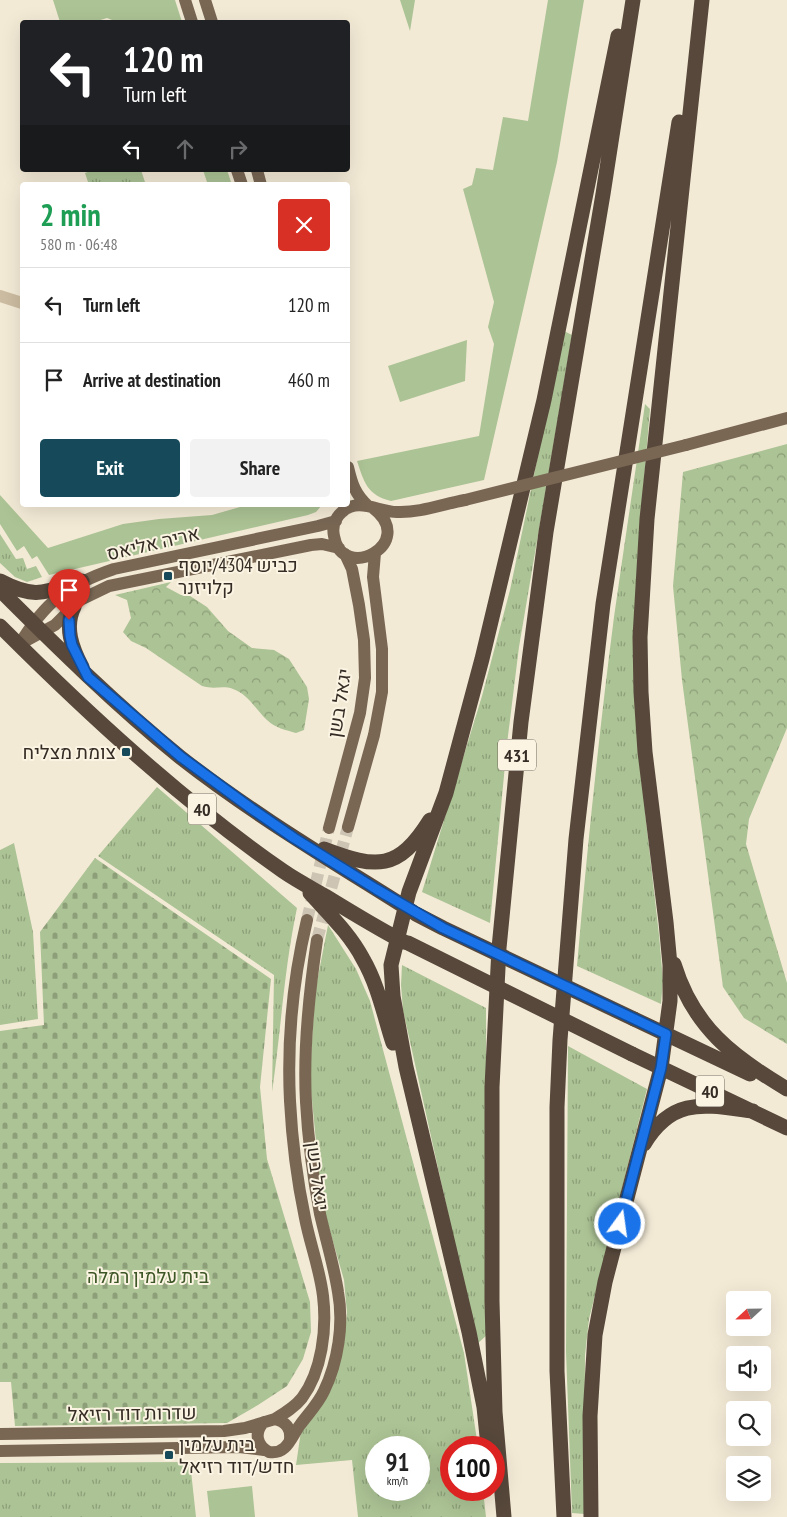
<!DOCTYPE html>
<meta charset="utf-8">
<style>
:root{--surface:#fff;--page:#f2f2f2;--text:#222;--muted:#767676;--line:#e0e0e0;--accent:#164a5a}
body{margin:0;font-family:"PT Sans Narrow",Heebo,sans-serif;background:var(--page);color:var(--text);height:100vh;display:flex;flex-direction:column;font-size:19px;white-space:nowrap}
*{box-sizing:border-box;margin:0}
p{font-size:16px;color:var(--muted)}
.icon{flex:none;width:28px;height:28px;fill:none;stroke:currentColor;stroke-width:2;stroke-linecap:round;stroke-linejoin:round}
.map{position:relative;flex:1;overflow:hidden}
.side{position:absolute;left:20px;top:182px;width:330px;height:325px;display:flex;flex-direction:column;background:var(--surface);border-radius:5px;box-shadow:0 5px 20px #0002}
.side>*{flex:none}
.hud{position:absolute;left:20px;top:20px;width:330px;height:152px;border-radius:5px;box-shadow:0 5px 20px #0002;background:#202124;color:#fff;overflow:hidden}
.needle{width:32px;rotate:248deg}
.buttons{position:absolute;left:726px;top:1291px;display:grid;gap:10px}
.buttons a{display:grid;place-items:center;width:45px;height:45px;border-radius:5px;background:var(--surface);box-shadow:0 5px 20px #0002;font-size:25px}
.speed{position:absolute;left:365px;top:1436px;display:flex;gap:10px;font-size:25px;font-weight:700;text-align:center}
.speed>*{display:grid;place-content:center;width:65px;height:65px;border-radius:50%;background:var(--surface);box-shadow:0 5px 20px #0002;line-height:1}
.speed small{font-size:12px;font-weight:400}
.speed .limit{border:8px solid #d22;background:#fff;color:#111}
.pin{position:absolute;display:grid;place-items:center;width:42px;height:42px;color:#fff;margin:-51px -21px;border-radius:50% 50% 50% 0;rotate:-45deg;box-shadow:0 0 5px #0007}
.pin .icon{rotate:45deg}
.me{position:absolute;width:55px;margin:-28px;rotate:14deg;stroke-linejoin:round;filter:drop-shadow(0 0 4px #0008)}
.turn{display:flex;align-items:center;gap:18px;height:105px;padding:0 20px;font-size:22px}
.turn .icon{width:65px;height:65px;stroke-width:2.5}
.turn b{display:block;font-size:35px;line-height:42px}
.lanes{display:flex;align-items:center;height:48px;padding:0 20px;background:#0003;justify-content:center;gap:25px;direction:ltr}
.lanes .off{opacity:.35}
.round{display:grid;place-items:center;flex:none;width:52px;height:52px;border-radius:5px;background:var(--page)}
.head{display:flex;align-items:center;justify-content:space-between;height:85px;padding:0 20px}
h1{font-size:30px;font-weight:800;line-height:38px;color:#1e9e55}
.action{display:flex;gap:10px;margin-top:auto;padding:10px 20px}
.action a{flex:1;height:58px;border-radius:5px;background:var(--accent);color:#fff;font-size:20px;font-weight:800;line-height:58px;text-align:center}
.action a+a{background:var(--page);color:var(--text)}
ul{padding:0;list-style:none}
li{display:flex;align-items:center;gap:15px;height:75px;padding:0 20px;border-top:1px solid var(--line)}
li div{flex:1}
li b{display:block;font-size:19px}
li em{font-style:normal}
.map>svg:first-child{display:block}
.grass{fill:url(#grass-tufts);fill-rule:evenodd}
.forest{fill:url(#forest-crowns)}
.cemetery{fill:url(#cemetery-stones)}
.green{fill:#acc395}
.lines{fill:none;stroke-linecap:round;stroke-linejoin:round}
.major-tunnel{stroke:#cdc4b3;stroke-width:12;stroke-dasharray:12 6;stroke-linecap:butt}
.minor{stroke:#ccbca1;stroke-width:12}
.major{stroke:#796754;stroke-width:12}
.highway{stroke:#57483b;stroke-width:15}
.major-bridge{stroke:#796754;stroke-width:12}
.highway-bridge{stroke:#57483b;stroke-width:15}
.route-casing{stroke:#114b97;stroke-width:12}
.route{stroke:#1a73e8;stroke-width:9}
.poi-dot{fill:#164a5a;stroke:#fbf4e2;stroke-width:2}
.labels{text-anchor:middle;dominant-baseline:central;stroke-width:4;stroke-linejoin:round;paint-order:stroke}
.shield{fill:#fbf4e2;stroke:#70695e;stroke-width:1}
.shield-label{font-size:18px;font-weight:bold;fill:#352d25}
.street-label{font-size:19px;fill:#352d25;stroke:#fbf4e2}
.poi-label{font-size:19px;fill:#352d25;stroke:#fbf4e2;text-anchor:start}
.park-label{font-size:19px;fill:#3c5626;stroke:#fbf4e2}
</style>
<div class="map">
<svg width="787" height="1517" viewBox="0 0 787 1517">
<defs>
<pattern id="grass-tufts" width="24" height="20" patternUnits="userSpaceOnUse" patternTransform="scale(1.25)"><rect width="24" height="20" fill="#acc395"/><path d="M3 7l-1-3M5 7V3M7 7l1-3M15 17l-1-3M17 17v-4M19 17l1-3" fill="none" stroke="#8d9f79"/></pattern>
<pattern id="forest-crowns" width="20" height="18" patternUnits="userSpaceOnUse" patternTransform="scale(1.25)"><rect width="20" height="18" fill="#acc395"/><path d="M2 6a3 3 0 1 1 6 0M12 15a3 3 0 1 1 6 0" fill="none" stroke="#8d9f79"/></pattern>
<pattern id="cemetery-stones" width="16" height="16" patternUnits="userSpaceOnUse" patternTransform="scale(1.25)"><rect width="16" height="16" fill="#acc395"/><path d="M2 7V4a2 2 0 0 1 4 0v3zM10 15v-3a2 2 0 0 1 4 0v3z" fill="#8d9f79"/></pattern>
</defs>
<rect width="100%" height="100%" fill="#f3ead6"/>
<path class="grass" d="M93,170H141L146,185H89L85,173Z
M564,331L572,335L519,647L507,744L490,923L422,892L482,696L510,590Z
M645,404L650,409L640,527L645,812L659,935L663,980L661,1004L577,966C587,850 599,733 614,617C624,546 635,475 645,404Z
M0,534L16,559L23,558L27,569L36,566L42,577L27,582L15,577L0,563Z
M157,787L297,908C284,969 281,1031 272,1092L274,975L98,856Z
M14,843L33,932L38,1019L0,1025V850Z
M328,925L356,969L370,1001L464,1353L478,1447L451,1448V1490H483L486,1517H358L352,1460L296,1465L301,1431L344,1342L347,1313L344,1280L322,1203L311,1090V1059L315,992ZM376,1448H419V1490H376Z
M402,965L486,1008L487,1335L477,1344L403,1010L401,985Z
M568,1046L647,1089L589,1319L585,1355L584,1514L572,1513L566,1352Z
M190,1462L196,1517H0V1463Z"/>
<path class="forest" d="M787,444V728L749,819L746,844L787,983V1044L744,1018L723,987L682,680L673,586L683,472Z
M171,582L166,587L181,595L190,596L207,607L228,631L252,648L274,650L289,659L307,687L309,699L304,730L296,733C286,730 275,728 267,720C256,710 248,694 233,689C222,685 215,690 202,686L146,648L131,641L123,632L131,618L127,600L115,595Z"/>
<path class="cemetery" d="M95,858L271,979L260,1087L267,1159L310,1302L311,1332L303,1359L287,1386L258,1405L227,1423L15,1426L11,1382H0V1031L44,1025L40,932Z"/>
<path class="green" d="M53,0H175L182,22H117L107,18L94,22H60Z
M400,0H415L410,31Z
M548,0H584L557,162L484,480L391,501C367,495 364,482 357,461L479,436L494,344L488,327L494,302L463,189L472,185L476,168L493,170L503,117L528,121Z
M203,170H227L232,185H208Z
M467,340L465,381L400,402L388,366Z
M0,495L48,548L123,524L159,519L212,515L247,505H322L316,512L308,515L49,575L37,556L32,559L24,546L17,551L0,524Z
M252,1486L255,1517H210L207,1491Z"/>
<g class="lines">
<path class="major-tunnel" d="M307,920L329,828
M317,940L348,827"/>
<path class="minor" d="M0,296L22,303"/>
<path class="major" d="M185,0L192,22
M205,0L212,22
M237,170L242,185
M257,170L261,185
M686,445L787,418
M348,467C352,484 355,494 368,506
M373,508C419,543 342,584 334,536C332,527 335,518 342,512C358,497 379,512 397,512C420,513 443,504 465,500
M20,644L55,625L80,600L109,586L311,545L322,544L339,548
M19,645C45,602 67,585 114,569L318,526L336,521
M348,827L374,735L382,692V649L373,577L375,553
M329,828L360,713L365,678L364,640L359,605L352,569L345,554
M275,1419C285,1413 295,1407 302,1398C322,1371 327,1329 323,1296C320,1270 310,1244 305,1218C297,1180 292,1140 290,1101C287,1041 293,979 307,920
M264,1422C254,1432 256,1445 269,1452C287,1455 291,1437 300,1425C308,1414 318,1404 324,1391C338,1362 344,1324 338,1292C334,1266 326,1240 320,1214C313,1177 308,1140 306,1102C303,1049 309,993 317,940
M0,1434L224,1431L245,1428L275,1419C286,1422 291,1428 290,1439
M0,1451L239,1447L264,1450"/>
<path class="highway" d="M0,581C36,600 45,592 82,581
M0,590C58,648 116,705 180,757C254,815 334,862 413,912
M74,607C64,627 72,648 82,667
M0,626C88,714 181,800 283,871C296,880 311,888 325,896C351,912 377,928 404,942
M324,849C377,869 398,871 430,820
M310,893C329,914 350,934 363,959C378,985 384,1015 393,1043
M674,964C693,1027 733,1057 787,1089
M634,1019L750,1074
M632,1054L787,1128
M644,1144C673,1096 705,1105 753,1111
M488,1446L484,1407L469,1332L406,1067L393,996L391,965L409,892L446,793L482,659L544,400L618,36
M504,1517L495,1412L492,1301V1087L499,948L521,722L546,532L603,194L633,0
M564,1517L557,1371V1107L560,1040L576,839L603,604L679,122
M591,1517L590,1416L595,1335L605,1282L661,1068L670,1001V965L666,922L645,752L641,692L640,637L647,519L702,0"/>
<path class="major-bridge" d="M465,500L686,445"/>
<path class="highway-bridge" d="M416,914L443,928L634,1019
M408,943L632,1054"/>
</g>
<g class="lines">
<g class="route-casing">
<path id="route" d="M69,620L70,636L72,645L88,677L181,757L252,809L294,838L376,889L443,928L666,1034L661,1068L620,1224"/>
</g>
<use href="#route" class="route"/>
</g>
<g class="poi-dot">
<rect x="163" y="571" width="10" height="10" rx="2.5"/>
<rect x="121" y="747" width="10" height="10" rx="2.5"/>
<rect x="164" y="1450" width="10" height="10" rx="2.5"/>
</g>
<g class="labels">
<g class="shield">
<rect x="498" y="739.5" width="38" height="31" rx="4"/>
<rect x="188" y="793.5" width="28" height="31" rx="4"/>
<rect x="696" y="1075.5" width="28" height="31" rx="4"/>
</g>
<g class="shield-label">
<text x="517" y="755">431</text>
<text x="202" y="809">40</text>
<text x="710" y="1091">40</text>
</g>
<g class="street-label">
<text transform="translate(153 543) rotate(-13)">אריה אליאס</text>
<text transform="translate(339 703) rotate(-81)">יגאל בשן</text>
<text transform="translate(318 1176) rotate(82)">יגאל בשן</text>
<text transform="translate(132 1413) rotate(-1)">שדרות דוד רזיאל</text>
</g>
<g class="poi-label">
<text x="178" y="565">כביש 4304/יוסף<tspan x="178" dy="22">קלויזנר</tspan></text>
<text x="116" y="752" text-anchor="end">צומת מצליח</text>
<text x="179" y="1444">בית עלמין<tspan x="179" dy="22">חדש/דוד רזיאל</tspan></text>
</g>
<g class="park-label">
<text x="148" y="1276">בית עלמין רמלה</text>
</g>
</g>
</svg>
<div class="buttons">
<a><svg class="needle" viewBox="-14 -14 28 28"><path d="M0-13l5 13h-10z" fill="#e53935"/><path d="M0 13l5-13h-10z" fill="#767676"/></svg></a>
<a><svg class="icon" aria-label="sound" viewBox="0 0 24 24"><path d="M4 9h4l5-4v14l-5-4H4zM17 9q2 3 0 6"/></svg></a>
<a><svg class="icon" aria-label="search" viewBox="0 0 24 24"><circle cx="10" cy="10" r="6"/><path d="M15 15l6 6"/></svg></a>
<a><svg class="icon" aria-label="layers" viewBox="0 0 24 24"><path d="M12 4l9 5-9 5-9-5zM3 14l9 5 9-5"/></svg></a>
</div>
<div class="speed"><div>91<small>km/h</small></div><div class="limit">100</div></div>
<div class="pin" style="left:69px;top:620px;background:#d93025"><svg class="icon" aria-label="arrive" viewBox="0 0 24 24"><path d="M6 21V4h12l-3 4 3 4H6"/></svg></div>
<svg class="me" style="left:620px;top:1224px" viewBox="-20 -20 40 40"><circle r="17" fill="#1a73e8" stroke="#fff" stroke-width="3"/><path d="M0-11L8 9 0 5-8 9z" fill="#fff"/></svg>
<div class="hud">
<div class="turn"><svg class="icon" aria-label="left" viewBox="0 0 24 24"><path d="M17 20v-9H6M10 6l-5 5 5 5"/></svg><div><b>120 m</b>Turn left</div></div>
<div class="lanes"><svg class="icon" aria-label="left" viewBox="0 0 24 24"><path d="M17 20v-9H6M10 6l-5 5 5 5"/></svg><svg class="icon off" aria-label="ahead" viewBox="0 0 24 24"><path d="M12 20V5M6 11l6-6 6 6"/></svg><svg class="icon off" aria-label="right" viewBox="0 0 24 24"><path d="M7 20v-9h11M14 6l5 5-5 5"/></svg></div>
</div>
<section class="side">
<div class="head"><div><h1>2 min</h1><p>580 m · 06:48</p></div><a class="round" style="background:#d93025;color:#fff"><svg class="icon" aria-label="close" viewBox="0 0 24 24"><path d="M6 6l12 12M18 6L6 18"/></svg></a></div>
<ul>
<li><svg class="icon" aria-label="left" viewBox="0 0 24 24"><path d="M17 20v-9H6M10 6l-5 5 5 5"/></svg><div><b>Turn left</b></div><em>120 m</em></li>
<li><svg class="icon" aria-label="arrive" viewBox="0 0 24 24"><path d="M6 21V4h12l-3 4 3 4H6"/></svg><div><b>Arrive at destination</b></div><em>460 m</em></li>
</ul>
<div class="action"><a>Exit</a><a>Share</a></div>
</section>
</div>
